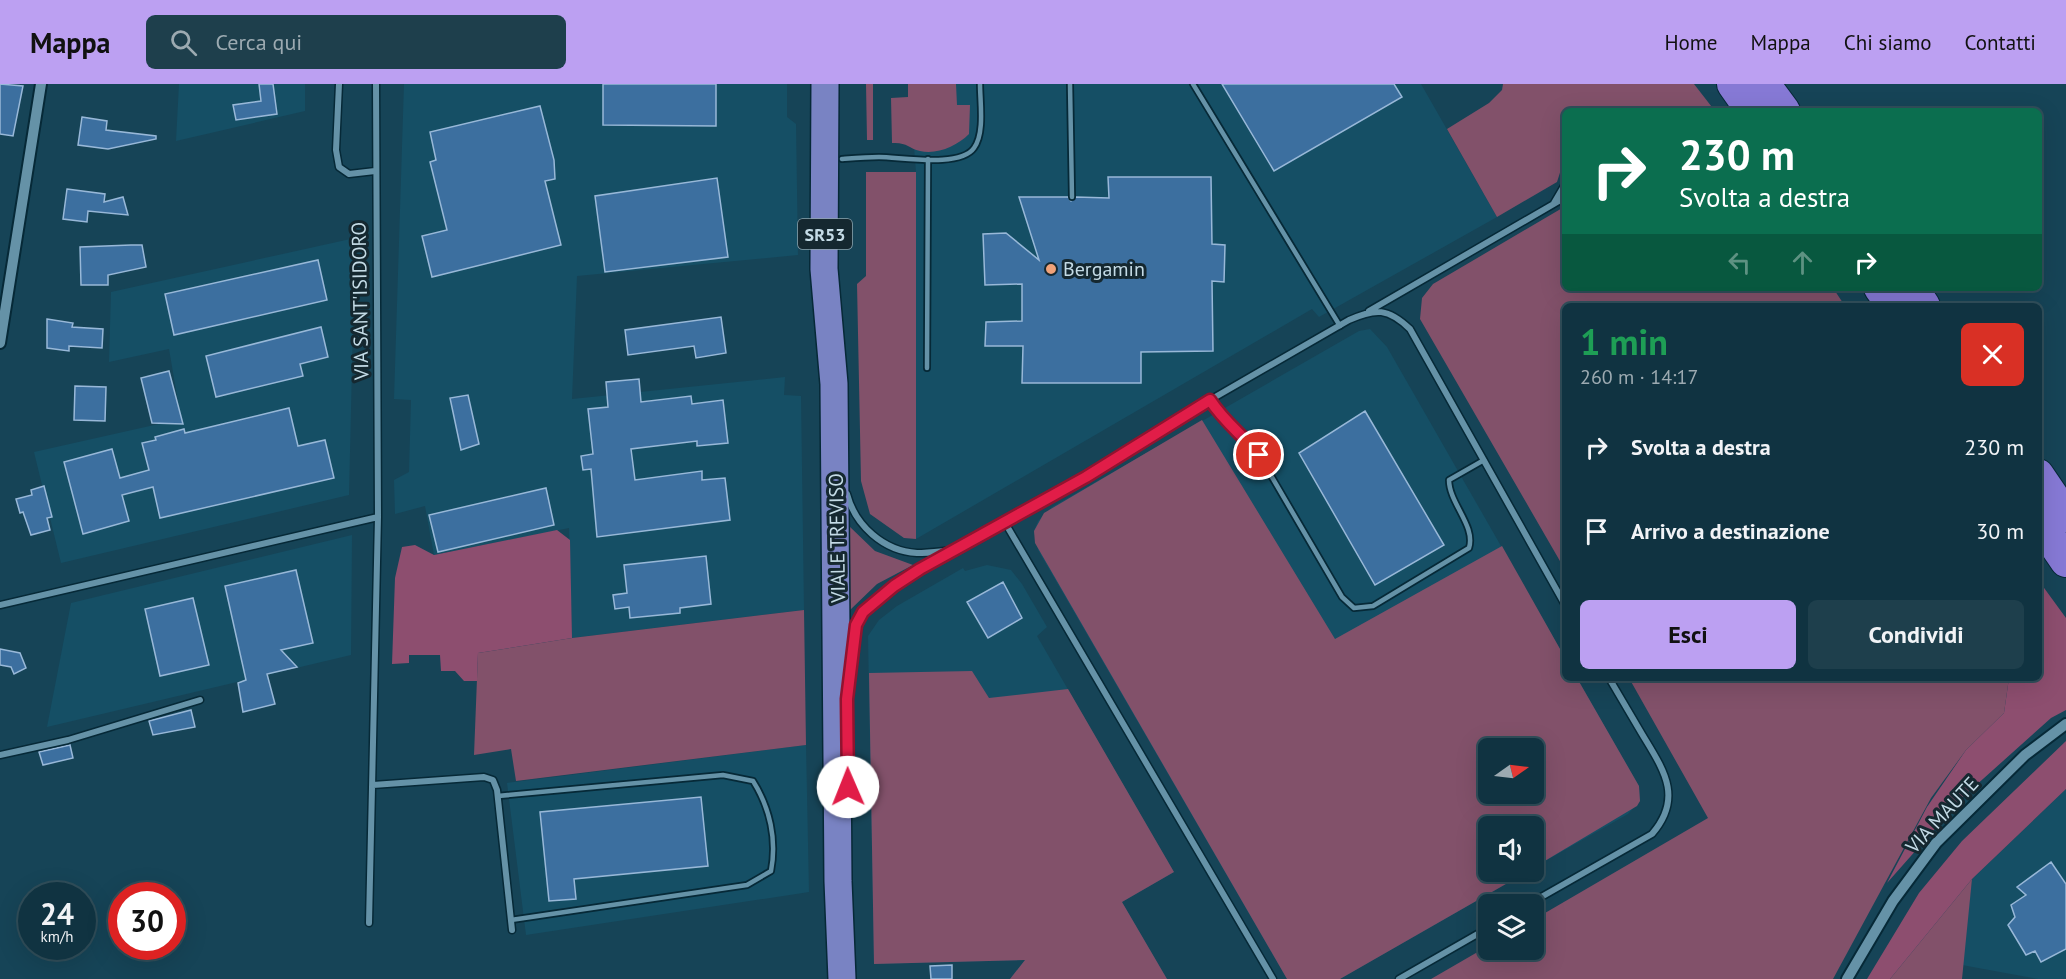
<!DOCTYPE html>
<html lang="it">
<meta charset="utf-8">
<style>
:root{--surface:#103341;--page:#1e3f4c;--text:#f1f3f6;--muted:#9caab1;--line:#304e5a;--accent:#bca0f2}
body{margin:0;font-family:"PT Sans",sans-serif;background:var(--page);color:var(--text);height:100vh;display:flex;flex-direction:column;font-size:22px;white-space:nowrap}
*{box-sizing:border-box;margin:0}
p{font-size:20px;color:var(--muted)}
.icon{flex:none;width:33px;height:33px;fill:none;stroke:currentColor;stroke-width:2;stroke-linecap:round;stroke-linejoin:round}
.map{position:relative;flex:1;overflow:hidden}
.side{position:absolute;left:1562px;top:219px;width:480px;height:378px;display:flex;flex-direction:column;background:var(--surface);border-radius:9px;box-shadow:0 6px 24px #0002,0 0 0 2px var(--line)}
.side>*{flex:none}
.top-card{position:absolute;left:1562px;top:24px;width:480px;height:183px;border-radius:9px;box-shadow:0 6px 24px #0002,0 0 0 2px var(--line);background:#0b6e4f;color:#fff;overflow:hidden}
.needle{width:39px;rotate:76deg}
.controls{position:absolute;left:1478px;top:654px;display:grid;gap:12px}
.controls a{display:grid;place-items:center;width:66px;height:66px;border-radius:9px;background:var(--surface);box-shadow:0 6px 24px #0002,0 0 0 2px var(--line);font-size:30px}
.speed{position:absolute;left:18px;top:798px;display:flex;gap:12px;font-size:30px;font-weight:700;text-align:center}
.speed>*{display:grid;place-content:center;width:78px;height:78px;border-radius:50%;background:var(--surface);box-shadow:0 6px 24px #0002,0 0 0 2px var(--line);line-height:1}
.speed small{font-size:15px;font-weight:400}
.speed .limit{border:9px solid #d22;background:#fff;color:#111}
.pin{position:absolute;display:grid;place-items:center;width:51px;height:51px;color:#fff;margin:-26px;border:3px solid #fff;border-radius:50%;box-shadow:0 2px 6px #0007}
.me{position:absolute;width:66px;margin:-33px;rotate:359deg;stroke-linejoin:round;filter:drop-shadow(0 0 4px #0008)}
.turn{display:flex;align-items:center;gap:21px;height:126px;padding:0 18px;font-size:27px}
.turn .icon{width:78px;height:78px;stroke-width:2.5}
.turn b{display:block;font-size:42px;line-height:51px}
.lanes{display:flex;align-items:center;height:57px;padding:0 18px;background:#0003;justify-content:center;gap:30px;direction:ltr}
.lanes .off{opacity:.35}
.round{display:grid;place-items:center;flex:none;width:63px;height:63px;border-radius:9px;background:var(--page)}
.headline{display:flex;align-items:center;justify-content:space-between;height:102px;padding:0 18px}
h1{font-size:36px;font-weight:700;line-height:45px;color:#1e9e55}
.primary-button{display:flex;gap:12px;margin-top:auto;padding:12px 18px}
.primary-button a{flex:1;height:69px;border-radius:9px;background:var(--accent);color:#111;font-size:24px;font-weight:700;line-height:69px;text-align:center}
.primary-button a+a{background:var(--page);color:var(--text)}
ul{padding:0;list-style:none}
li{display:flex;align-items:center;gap:18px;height:84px;padding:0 18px}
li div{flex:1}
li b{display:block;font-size:22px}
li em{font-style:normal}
header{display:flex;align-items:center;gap:36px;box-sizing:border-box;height:84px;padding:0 30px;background:var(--accent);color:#111}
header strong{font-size:28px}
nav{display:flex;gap:33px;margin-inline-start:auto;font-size:21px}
.search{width:420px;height:54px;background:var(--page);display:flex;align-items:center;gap:15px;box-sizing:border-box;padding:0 21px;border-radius:9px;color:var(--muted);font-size:22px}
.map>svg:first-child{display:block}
.built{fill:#154f65;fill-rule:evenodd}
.green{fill:#82516a;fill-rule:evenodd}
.forest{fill:#8d4e6f}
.building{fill:#3c6f9f;stroke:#98b8d8;stroke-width:1.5}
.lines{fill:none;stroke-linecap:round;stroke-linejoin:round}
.service-casing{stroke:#062937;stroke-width:8}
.minor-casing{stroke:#062937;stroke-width:9}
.tertiary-casing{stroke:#062937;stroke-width:14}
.primary-casing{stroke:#062937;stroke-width:30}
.motorway-casing{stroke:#062937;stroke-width:34}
.service{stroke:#6592a7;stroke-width:4.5}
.minor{stroke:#6592a7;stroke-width:6}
.tertiary{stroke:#6592a7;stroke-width:10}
.primary{stroke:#7983c3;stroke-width:27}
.motorway{stroke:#8679d5;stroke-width:32}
.route-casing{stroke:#92132f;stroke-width:15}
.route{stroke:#e11d48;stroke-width:10}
.poi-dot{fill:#f0a279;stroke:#152830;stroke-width:2}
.labels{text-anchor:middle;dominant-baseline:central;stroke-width:6;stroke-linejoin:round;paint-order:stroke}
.shield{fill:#152830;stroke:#90a5af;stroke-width:1.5}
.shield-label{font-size:18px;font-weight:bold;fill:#c4dbe6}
.poi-label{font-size:20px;fill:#c4dbe6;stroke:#152830;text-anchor:start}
.street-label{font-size:20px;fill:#c4dbe6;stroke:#152830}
</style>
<header>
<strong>Mappa</strong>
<div class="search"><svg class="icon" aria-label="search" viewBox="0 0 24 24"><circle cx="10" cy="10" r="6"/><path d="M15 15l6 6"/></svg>Cerca qui</div>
<nav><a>Home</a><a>Mappa</a><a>Chi siamo</a><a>Contatti</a></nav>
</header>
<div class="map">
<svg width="2066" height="895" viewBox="0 0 2066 895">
<rect width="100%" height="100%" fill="#164457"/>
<path class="built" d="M179,0H305V27L176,57Z
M404,0H787V33L796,40L798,171L577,192L572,315L785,293L784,311L801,312L804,526L572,554L569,444L434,471L425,422L395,430L394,396L409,388L411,316L394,315Z
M909,0H1421L1497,133L1319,233L1312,225L916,455V88Z
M355,154L349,411L61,479L34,368L181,335L169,265L109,278L111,208Z
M1370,245L1387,263L1564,572V594H1577L1639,702L1640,717L1628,730L1533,784V742H1488V788H1527L1340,895H1287L1038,466L1034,447L1038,437L1052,423L1359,247ZM1488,664H1533V710H1488Z
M352,451L351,571L47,643L71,519Z
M987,481L1011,486L1022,500L1047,543L1037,552L1174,788L1122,818L1167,895H1010L1025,876L874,880L868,552L879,536L897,522L963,484L965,487Z
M806,661L809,808L526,851L507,699Z
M2066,705V895H2038L1962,881L1972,795Z"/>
<path class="green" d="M866,0H873V56H867Z
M908,0H956L957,21H970L969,50C957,62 937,71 920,67C908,64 907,58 892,59L891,14L908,13Z
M1503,0H1694L1715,27H1564V76L1557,98L1497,133L1447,45L1489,19L1502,6Z
M866,88H916V455L904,454L870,430L861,397L857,200L866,192Z
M1564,123V204H1833L1845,222H1564V484L1420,235L1422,214L1433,200Z
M1202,336L1335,555L1502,462L1564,572V594H1577L1639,702L1640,717L1637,722L1533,784V742H1488V788H1527L1340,895H1287L1035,459L1034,447L1044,429ZM1488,664H1533V710H1488Z
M849,442L875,467L913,481L877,500L850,526Z
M804,526L806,661L516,697L511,665L474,671L478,569L572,554Z
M972,587L989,614L1068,605L1174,788L1122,818L1167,895H1010L1025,876L874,880L869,589Z
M1629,594H2009L2004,629L1966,666L1931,714L1833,895H1431L1488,862V866H1533V836L1708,734Z
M1972,795L1962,895H1890Z"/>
<path class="forest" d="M557,446L570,456L572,554L478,569L477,597H464L455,587H441L440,571H409V579L392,580L395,494L402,463L415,461L434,471Z
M2039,497L2066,534V626L2051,634L1964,712L1887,799L1927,723L1966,666L2004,629L2009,594H2038Z
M2066,657V705L1972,795L1890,895H1867L1919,809L1962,757Z"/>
<path class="building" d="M0,0L23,2L13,52L0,50Z
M259,0H273L277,30L236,36L233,21L261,17Z
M603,0H716V42L603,41Z
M1222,0H1394L1402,13L1274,87Z
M540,22L554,76L555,95L545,97L561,161L432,193L422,152L447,146L430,78L436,76L430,48Z
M82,33L107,37L106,46L156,52V55L108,65L78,61Z
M1108,93H1211L1212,160L1225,161L1224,198L1212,197L1213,267L1141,268V299H1022L1023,262H985L986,238L1022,237V200L985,201L983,150L1006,149L1039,176L1019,113H1068L1071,117L1076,113L1109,114Z
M717,94L728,173L605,188L595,112Z
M67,105L105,110L104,118L123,113L128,131L88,127L87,138L63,135Z
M131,161H142L146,183L108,191V201H81L80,163Z
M318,176L327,216L174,251L165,210Z
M721,233L726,269L696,274L694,262L628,271L625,246Z
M47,235L73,239L72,243L103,245L102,264L69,262V267L47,264Z
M321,243L328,273L300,280L303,292L216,313L206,272Z
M169,287L183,340L152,339L141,294Z
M639,295L641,318L691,312L692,320L723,316L728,359L697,362V357L631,365L635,396L702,387V396L725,394L730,436L597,453L591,385L583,386L581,372L593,370L588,325L608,323L606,298Z
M75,302L106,303L105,337L74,336Z
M468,311L479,360L461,366L450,314Z
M289,324L298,362L325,356L334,394L160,434L153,403L122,411L129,437L83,450L64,378L112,365L120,394L149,386L142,359L156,356L155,353L184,345L185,349Z
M1365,327L1444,461L1375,501L1299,369Z
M44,402L52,433L47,434L50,446L31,451L23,428L20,429L16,415L32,411L31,406Z
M546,404L554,441L438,468L429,431Z
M706,472L711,520L680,524V529L630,534L629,523L615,525L613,511L627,509L624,481Z
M296,486L313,559L281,566L297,583L267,590L275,620L243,628L238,599L246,596L225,502Z
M1003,498L1022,534L988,554L967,518Z
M193,514L209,581L160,592L145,525Z
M0,565L20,569L26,584L14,590L11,583L0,581Z
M191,626L195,643L153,651L149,637Z
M70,661L73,674L43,681L39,668Z
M701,713L708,782L574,795L576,815L549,817L540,728Z
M2051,778L2066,800V865L2041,878L2035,867L2026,871L2008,841L2015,833L2011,821L2026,811L2017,803Z
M952,881V895H931L930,882Z"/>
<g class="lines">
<g class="service-casing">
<path id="service" d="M1070,0L1072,113
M1193,0L1340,242
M842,75C855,74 867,73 879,73C901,73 960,84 974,64C985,49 980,18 980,0
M927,284L928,75
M1210,316C1224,338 1242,351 1259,371L1342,513L1354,524L1373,522L1469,464C1476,442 1449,419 1449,396L1484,376
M498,712L723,691L753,697C770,724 777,756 771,787L747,801L511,836"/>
</g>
<g class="minor-casing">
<path id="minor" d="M339,0L336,66L339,83L349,90L375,87
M376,0L378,433
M1554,119L1564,102
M1369,227L1564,114
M847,410C855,441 883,467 917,469C929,469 942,467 954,466C927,482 867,510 856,541C850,558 851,579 849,596
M1004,437L1273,895
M954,466L1086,393L1210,316L1349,236C1376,224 1388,224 1410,245L1564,519
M0,521L378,433L369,839
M0,671L68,656L200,616
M373,701L484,693L493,696L497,706L512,846
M1529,820L1652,750C1684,713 1663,685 1642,650C1631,631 1620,613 1609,594
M1399,895L1488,844"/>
</g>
<g class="tertiary-casing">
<path id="tertiary" d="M0,259L41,0
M1847,895L1893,817L1936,759L2025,671L2066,640"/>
</g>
<g class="primary-casing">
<path id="primary" d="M825,0L824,185L834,300L838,797L842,895"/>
</g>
<g class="motorway-casing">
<path id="motorway" d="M1733,0L1752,27
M1764,0L1784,27
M1880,204L1893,222
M1912,204L1924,222
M2038,391L2066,432
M2038,436L2066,477"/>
</g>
<use href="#service" class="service"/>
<use href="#minor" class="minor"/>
<use href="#tertiary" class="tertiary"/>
<use href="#primary" class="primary"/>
<use href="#motorway" class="motorway"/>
</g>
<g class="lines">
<g class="route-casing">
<path id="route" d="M848,703L847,615L856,541L863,528L894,502L920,485L1086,393L1210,316C1225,339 1242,350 1259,371"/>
</g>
<use href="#route" class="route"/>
</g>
<circle class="poi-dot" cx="1051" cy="185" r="6"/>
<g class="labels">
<rect class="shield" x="798" y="135" width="54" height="30" rx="4.5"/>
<g class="shield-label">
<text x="825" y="150">SR53</text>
</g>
<g class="poi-label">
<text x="1063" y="185">Bergamin</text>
</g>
<g class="street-label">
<text transform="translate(360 217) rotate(-91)">VIA SANT'ISIDORO</text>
<text transform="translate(837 454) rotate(-91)">VIALE TREVISO</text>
<text transform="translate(1942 731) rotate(-47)">VIA MAUTE</text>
</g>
</g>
</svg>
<div class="controls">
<a><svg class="needle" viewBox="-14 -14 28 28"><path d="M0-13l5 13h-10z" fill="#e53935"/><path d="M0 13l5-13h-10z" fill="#9caab1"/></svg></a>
<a><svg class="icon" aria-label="sound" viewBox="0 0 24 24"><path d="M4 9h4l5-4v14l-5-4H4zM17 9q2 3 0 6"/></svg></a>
<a><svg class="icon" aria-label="layers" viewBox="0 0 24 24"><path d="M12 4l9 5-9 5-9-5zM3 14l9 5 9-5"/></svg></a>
</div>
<div class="speed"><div>24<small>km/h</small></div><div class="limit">30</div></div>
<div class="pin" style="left:1259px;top:371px;background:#d93025"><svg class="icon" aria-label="arrive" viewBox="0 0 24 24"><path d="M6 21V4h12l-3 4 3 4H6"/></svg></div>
<svg class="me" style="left:848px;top:703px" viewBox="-20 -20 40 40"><circle r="19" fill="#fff"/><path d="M0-13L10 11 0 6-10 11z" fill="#e11d48"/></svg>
<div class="top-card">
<div class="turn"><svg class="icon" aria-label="right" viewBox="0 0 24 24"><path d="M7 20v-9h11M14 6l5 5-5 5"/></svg><div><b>230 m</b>Svolta a destra</div></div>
<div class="lanes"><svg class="icon off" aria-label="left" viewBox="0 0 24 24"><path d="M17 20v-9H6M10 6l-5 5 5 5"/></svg><svg class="icon off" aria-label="ahead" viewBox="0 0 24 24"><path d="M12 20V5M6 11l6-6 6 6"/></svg><svg class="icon" aria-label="right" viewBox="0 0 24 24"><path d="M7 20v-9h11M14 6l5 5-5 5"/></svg></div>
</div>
<section class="side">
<div class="headline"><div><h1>1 min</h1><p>260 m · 14:17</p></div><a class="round" style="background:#d93025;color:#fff"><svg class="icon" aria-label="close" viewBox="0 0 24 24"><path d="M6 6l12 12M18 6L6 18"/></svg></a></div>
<ul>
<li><svg class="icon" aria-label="right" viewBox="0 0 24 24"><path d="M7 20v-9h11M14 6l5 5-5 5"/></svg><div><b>Svolta a destra</b></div><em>230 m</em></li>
<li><svg class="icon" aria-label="arrive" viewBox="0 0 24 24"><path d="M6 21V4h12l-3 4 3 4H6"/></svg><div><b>Arrivo a destinazione</b></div><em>30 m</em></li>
</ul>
<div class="primary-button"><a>Esci</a><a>Condividi</a></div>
</section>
</div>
